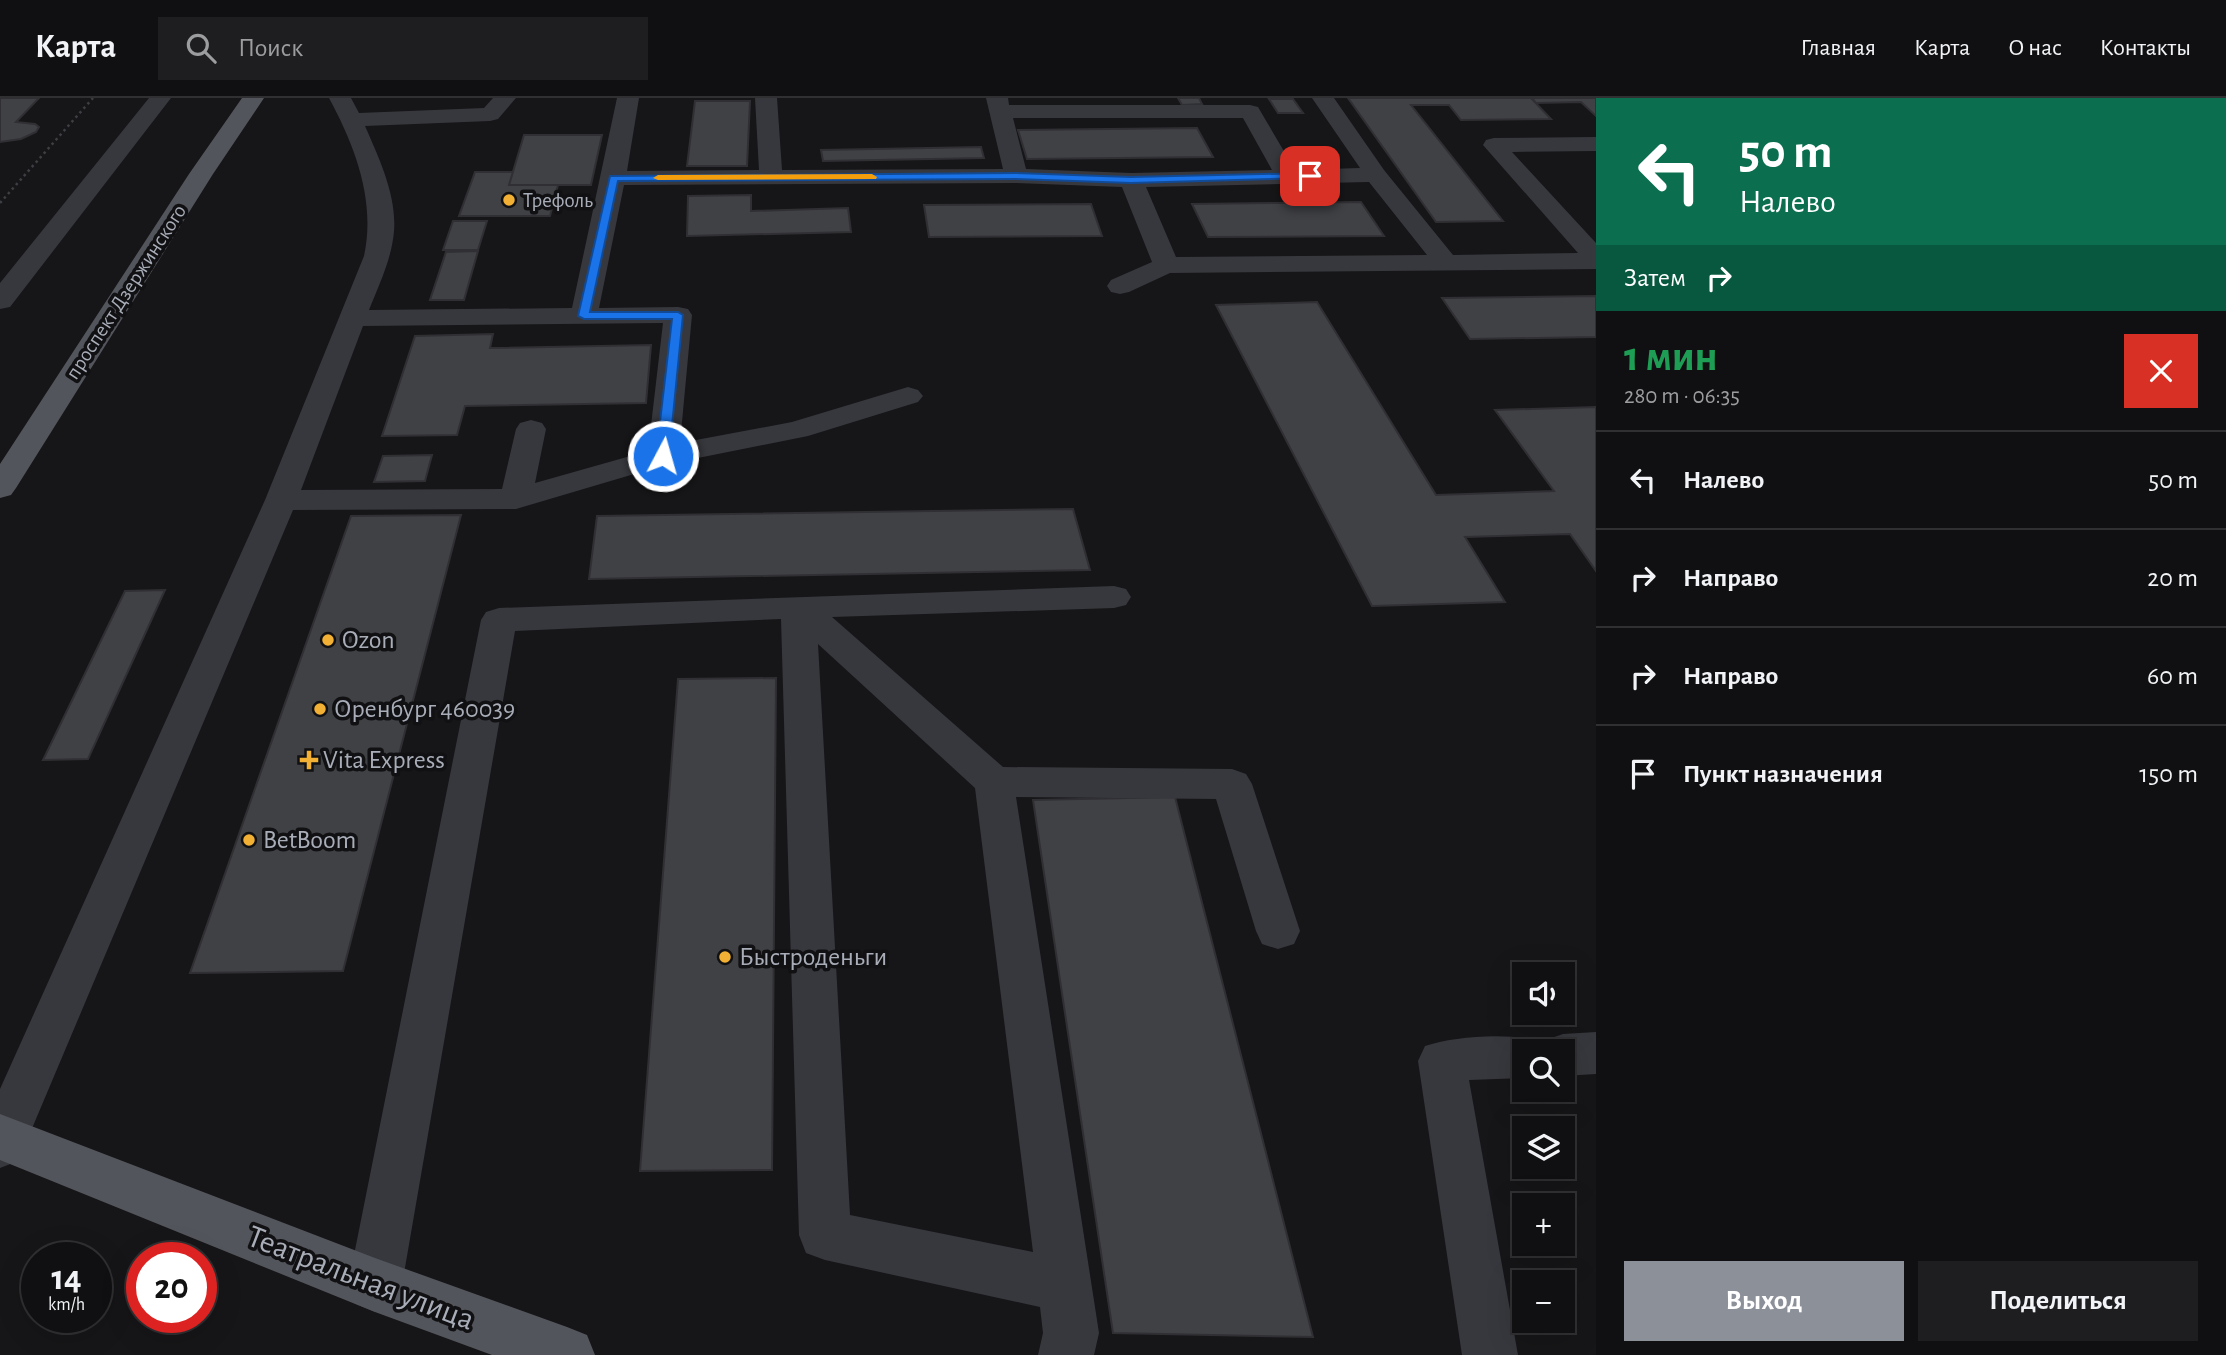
<!DOCTYPE html>
<html lang="ru">
<meta charset="utf-8">
<style>
:root{--surface:#101012;--page:#1e1e20;--text:#f1f3f6;--muted:#9c9d9f;--line:#303032;--accent:#8c9099}
body{margin:0;font-family:"Alegreya Sans",sans-serif;background:var(--page);color:var(--text);height:100vh;display:flex;flex-direction:column;font-size:26px;white-space:nowrap}
*{box-sizing:border-box;margin:0}
p{font-size:23px;color:var(--muted)}
.icon{flex:none;width:38px;height:38px;fill:none;stroke:currentColor;stroke-width:2;stroke-linecap:round;stroke-linejoin:round}
.map{position:relative;flex:1;overflow:hidden}
.details{display:flex;flex-direction:column;background:var(--surface);width:630px}
.details>*{flex:none}
.banner{background:#0b6e4f;color:#fff;overflow:hidden}
.tools{position:absolute;left:1512px;top:864px;display:grid;gap:14px}
.tools a{display:grid;place-items:center;width:63px;height:63px;border-radius:0px;background:var(--surface);box-shadow:0 7px 28px #0002,0 0 0 2px var(--line);font-size:35px}
.speed{position:absolute;left:21px;top:1144px;display:flex;gap:14px;font-size:35px;font-weight:700;text-align:center}
.speed>*{display:grid;place-content:center;width:91px;height:91px;border-radius:50%;background:var(--surface);box-shadow:0 7px 28px #0002,0 0 0 2px var(--line);line-height:1}
.speed small{font-size:18px;font-weight:400}
.speed .limit{border:10px solid #d22;background:#fff;color:#111}
.pin{position:absolute;display:grid;place-items:center;width:60px;height:60px;color:#fff;margin:-30px;border-radius:14px;box-shadow:0 4px 10px #0006}
.me{position:absolute;width:77px;margin:-38px;rotate:6deg;stroke-linejoin:round;filter:drop-shadow(0 0 5px #0008)}
.turn{display:flex;align-items:center;gap:24px;height:147px;padding:0 28px;font-size:32px}
.turn .icon{width:91px;height:91px;stroke-width:2.5}
.turn b{display:block;font-size:49px;line-height:60px}
.then{display:flex;align-items:center;height:66px;padding:0 28px;background:#0003;gap:14px;font-size:26px}
.round{display:grid;place-items:center;flex:none;width:74px;height:74px;border-radius:0px;background:var(--page)}
.summary{display:flex;align-items:center;justify-content:space-between;height:119px;padding:0 28px}
h1{font-size:42px;font-weight:600;line-height:52px;color:#1e9e55}
.cta{display:flex;gap:14px;margin-top:auto;padding:14px 28px}
.cta a{flex:1;height:80px;border-radius:0px;background:var(--accent);color:#fff;font-size:28px;font-weight:600;line-height:80px;text-align:center}
.cta a+a{background:var(--page);color:var(--text)}
ul{padding:0;list-style:none}
li{display:flex;align-items:center;gap:21px;height:98px;padding:0 28px;border-top:2px solid var(--line)}
li div{flex:1}
li b{display:block;font-size:26px}
li em{font-style:normal}
header{display:flex;align-items:center;gap:42px;box-sizing:border-box;height:98px;padding:0 35px;background:var(--surface);border-bottom:2px solid var(--line)}
header strong{font-size:33px}
nav{display:flex;gap:38px;margin-inline-start:auto;font-size:24px}
.search{width:490px;height:63px;background:var(--page);display:flex;align-items:center;gap:18px;box-sizing:border-box;padding:0 24px;border-radius:0px;color:var(--muted);font-size:26px}
main{display:flex;flex:1;min-height:0}
.map>svg:first-child{display:block}
.building{fill:#404145;stroke:#303034;stroke-width:2}
.lines{fill:none;stroke-linecap:round;stroke-linejoin:round}
.path{stroke:#3d3f44;stroke-width:2.5;stroke-dasharray:2.5 3.5;stroke-linecap:butt}
.minor{fill:#37383d;fill-rule:evenodd}
.major{fill:#53555c;fill-rule:evenodd}
.route{fill:#1a73e8;stroke:#114b97;stroke-width:2}
.slow{fill:#f59e0b}
.poi-dot{fill:#f2b134;stroke:#111113;stroke-width:2.5}
.labels{text-anchor:middle;dominant-baseline:central;stroke-width:7;stroke-linejoin:round;paint-order:stroke}
.far-poi-label{font-size:21px;fill:#a8adb8;stroke:#111113;text-anchor:start}
.far-street-label{font-size:21px;fill:#a8adb8;stroke:#111113}
.poi-label{font-size:26px;fill:#a8adb8;stroke:#111113;text-anchor:start}
.near-street-label{font-size:32px;fill:#a8adb8;stroke:#111113}
</style>
<header>
<strong>Карта</strong>
<div class="search"><svg class="icon" aria-label="search" viewBox="0 0 24 24"><circle cx="10" cy="10" r="6"/><path d="M15 15l6 6"/></svg>Поиск</div>
<nav><a>Главная</a><a>Карта</a><a>О нас</a><a>Контакты</a></nav>
</header>
<main>
<div class="map">
<svg width="1596" height="1257" viewBox="0 0 1596 1257">
<rect width="100%" height="100%" fill="#161618"/>
<path class="building" d="M0,0H39L16,24L35,26L39,29L36,34L21,41L0,44Z
M1178,0H1199L1202,6L1182,7Z
M1348,0H1531L1551,21L1461,22L1449,7H1411L1503,123L1436,124Z
M1532,0H1596V18L1581,4L1536,5Z
M1269,1H1293L1303,15H1278Z
M695,3H750L747,68H687Z
M1197,30L1213,59L1027,61L1018,32Z
M524,37H602L591,87H509Z
M981,49L984,60L823,63L821,52Z
M475,74H513L509,87H558L550,118H459Z
M751,97V113L848,110L851,134L687,138L688,98Z
M1361,104L1384,138L1208,139L1192,106Z
M1091,106L1102,138L929,139L924,107Z
M453,123H487L478,152H443Z
M478,153L464,202H430L446,154Z
M1596,198V239L1470,241L1442,200Z
M1317,204L1436,397L1554,393L1495,312L1596,309V473L1570,436L1465,439L1505,504L1372,508L1216,207Z
M493,236L490,250L651,247L646,305L465,308L457,337L382,338L415,238Z
M432,357L425,383L374,384L383,358Z
M1073,411L1090,472L589,481L597,418Z
M461,417L343,873L190,875L351,418Z
M165,492L88,661L43,662L125,493Z
M776,580L772,1072L640,1073L678,581Z
M1175,699L1313,1239L1113,1235L1033,702Z"/>
<g class="lines">
<path class="path" d="M0,105L93,0"/>
<path class="minor" d="M149,0H171L10,209L0,211V185Z
M329,0H351L359,15L484,10L493,0H516L498,21L490,23L365,28C379,60 397,98 394,133C392,160 379,187 369,212L572,210L617,0H639L627,73L759,72L755,0H777L782,72L1003,71L986,0H1008L1009,7H1250L1258,9L1295,72L1360,70L1312,0H1334L1384,72L1453,157L1578,155L1483,47L1486,42L1494,40L1596,39V53L1512,54L1596,145V171L1170,175L1129,194L1120,196L1111,194L1107,188L1111,182L1152,164L1122,89L1016,85L624,87L599,210L678,209L688,211L692,217L680,345L792,324L908,289L918,292L923,298L918,304L808,338L668,366L516,411L293,412L25,1047L18,1063L0,1070V991L265,402L364,158C376,103 355,48 329,0ZM1013,20H1243L1272,72L1131,75L1026,71ZM1369,84L1427,157L1176,159L1146,89ZM663,225L648,353L535,385L546,331L542,325L531,322L520,325L516,331L502,391L301,392L363,228Z
M1114,488L1126,491L1131,499L1126,507L1114,510L832,519L1003,669L1232,671L1246,676L1252,686L1300,833L1294,846L1278,851L1262,846L1256,833L1216,701L1016,699L1099,1235L1094,1257H1038L1043,1235L1040,1209L825,1162L806,1155L799,1137L781,521L515,533L402,1187L394,1206L375,1214L356,1206L348,1187L481,522L486,514L499,510ZM818,546L975,690L1033,1154L850,1117Z
M1596,934V976L1563,978V954H1524V980L1469,982L1518,1257H1462L1418,963L1425,948C1454,938 1512,934 1541,944L1543,949L1546,942L1563,936Z"/>
<path class="major" d="M242,0H264L213,76L16,390L11,397L0,400V366L189,76Z
M0,1016L375,1160L567,1229L587,1237L595,1257H492L375,1214L0,1062Z"/>
</g>
<path class="route" d="M1016,75L1131,79L1310,75L1314,78L1310,80L1131,85L1016,81L618,83L590,214H678L683,217L669,358L663,361L656,358L672,221H584L578,218L610,78Z"/>
<path class="slow" d="M872,76L877,79L876,81L658,82L653,80L658,77Z"/>
<g class="poi-dot">
<circle cx="509" cy="102" r="7"/>
<circle cx="328" cy="542" r="7"/>
<circle cx="320" cy="611" r="7"/>
<path d="M305.5 651.5h7v7h7v7h-7v7h-7v-7h-7v-7h7z"/>
<circle cx="249" cy="742" r="7"/>
<circle cx="725" cy="859" r="7"/>
</g>
<g class="labels">
<g class="far-poi-label">
<text x="523" y="102">Трефоль</text>
</g>
<g class="far-street-label">
<text transform="translate(126 194) rotate(-57)">проспект Дзержинского</text>
</g>
<g class="poi-label">
<text x="342" y="542">Ozon</text>
<text x="334" y="611">Оренбург 460039</text>
<text x="323" y="662">Vita Express</text>
<text x="263" y="742">BetBoom</text>
<text x="739" y="859">Быстроденьги</text>
</g>
<g class="near-street-label">
<text transform="translate(361 1180) rotate(21)">Театральная улица</text>
</g>
</g>
</svg>
<div class="tools">
<a><svg class="icon" aria-label="sound" viewBox="0 0 24 24"><path d="M4 9h4l5-4v14l-5-4H4zM17 9q2 3 0 6"/></svg></a>
<a><svg class="icon" aria-label="search" viewBox="0 0 24 24"><circle cx="10" cy="10" r="6"/><path d="M15 15l6 6"/></svg></a>
<a><svg class="icon" aria-label="layers" viewBox="0 0 24 24"><path d="M12 4l9 5-9 5-9-5zM3 14l9 5 9-5"/></svg></a>
<a>+</a>
<a>−</a>
</div>
<div class="speed"><div>14<small>km/h</small></div><div class="limit">20</div></div>
<div class="pin" style="left:1310px;top:78px;background:#d93025"><svg class="icon" aria-label="arrive" viewBox="0 0 24 24"><path d="M6 21V4h12l-3 4 3 4H6"/></svg></div>
<svg class="me" style="left:663px;top:358px" viewBox="-20 -20 40 40"><circle r="17" fill="#1a73e8" stroke="#fff" stroke-width="3"/><path d="M0-11L8 9 0 5-8 9z" fill="#fff"/></svg>
</div>
<section class="details">
<div class="banner">
<div class="turn"><svg class="icon" aria-label="left" viewBox="0 0 24 24"><path d="M17 20v-9H6M10 6l-5 5 5 5"/></svg><div><b>50 m</b>Налево</div></div>
<div class="then">Затем<svg class="icon" aria-label="right" viewBox="0 0 24 24"><path d="M7 20v-9h11M14 6l5 5-5 5"/></svg></div>
</div>
<div class="summary"><div><h1>1 мин</h1><p>280 m · 06:35</p></div><a class="round" style="background:#d93025;color:#fff"><svg class="icon" aria-label="close" viewBox="0 0 24 24"><path d="M6 6l12 12M18 6L6 18"/></svg></a></div>
<ul>
<li><svg class="icon" aria-label="left" viewBox="0 0 24 24"><path d="M17 20v-9H6M10 6l-5 5 5 5"/></svg><div><b>Налево</b></div><em>50 m</em></li>
<li><svg class="icon" aria-label="right" viewBox="0 0 24 24"><path d="M7 20v-9h11M14 6l5 5-5 5"/></svg><div><b>Направо</b></div><em>20 m</em></li>
<li><svg class="icon" aria-label="right" viewBox="0 0 24 24"><path d="M7 20v-9h11M14 6l5 5-5 5"/></svg><div><b>Направо</b></div><em>60 m</em></li>
<li><svg class="icon" aria-label="arrive" viewBox="0 0 24 24"><path d="M6 21V4h12l-3 4 3 4H6"/></svg><div><b>Пункт назначения</b></div><em>150 m</em></li>
</ul>
<div class="cta"><a>Выход</a><a>Поделиться</a></div>
</section>
</main>
